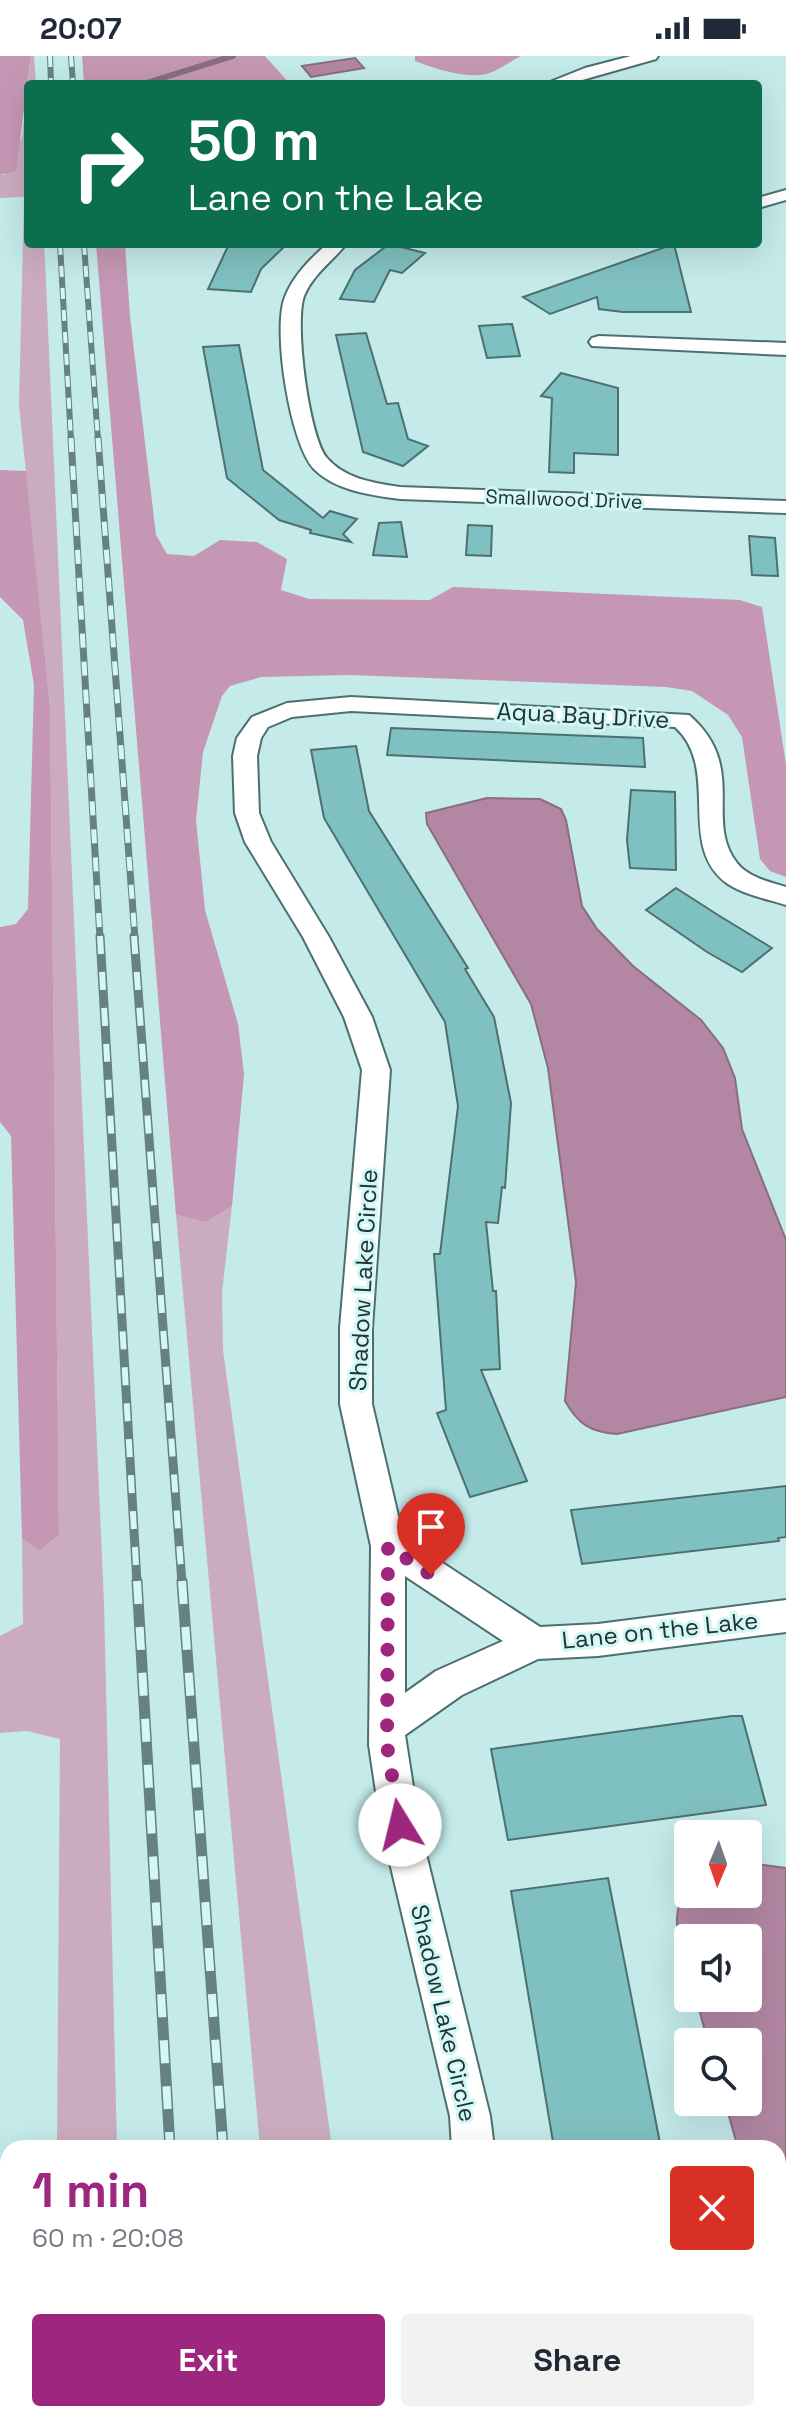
<!DOCTYPE html>
<meta charset="utf-8">
<style>
:root{--surface:#fff;--page:#f2f2f3;--text:#1f2937;--muted:#747a83;--accent:#9e267f}
body{margin:0;font-family:"Space Grotesk",sans-serif;background:var(--page);color:var(--text);height:100vh;display:flex;flex-direction:column;font-size:30px;white-space:nowrap}
*{box-sizing:border-box;margin:0}
p{font-size:26px;color:var(--muted)}
.icon{flex:none;width:44px;height:44px;fill:none;stroke:currentColor;stroke-width:2;stroke-linecap:round;stroke-linejoin:round}
.map{position:relative;flex:1;overflow:hidden}
.side{position:absolute;left:0px;top:2084px;width:786px;height:282px;display:flex;flex-direction:column;background:var(--surface);border-radius:24px 24px 0 0;box-shadow:0 8px 32px #0002}
.side>*{flex:none}
.banner{position:absolute;left:24px;top:24px;width:738px;height:168px;border-radius:8px;box-shadow:0 8px 32px #0002;background:#0b6e4f;color:#fff;overflow:hidden}
.needle{width:52px;rotate:182deg}
.buttons{position:absolute;left:674px;top:1764px;display:grid;gap:16px}
.buttons a{display:grid;place-items:center;width:88px;height:88px;border-radius:8px;background:var(--surface);box-shadow:0 8px 32px #0002;font-size:40px}
.pin{position:absolute;display:grid;place-items:center;width:68px;height:68px;color:#fff;margin:-82px -34px;border-radius:50% 50% 50% 0;rotate:-45deg;box-shadow:0 0 8px #0007}
.pin .icon{rotate:45deg}
.me{position:absolute;width:88px;margin:-44px;rotate:351deg;stroke-linejoin:round;filter:drop-shadow(0 0 6px #0008)}
.turn{display:flex;align-items:center;gap:28px;height:168px;padding:0 32px;font-size:36px}
.turn .icon{width:104px;height:104px;stroke-width:2.5}
.turn b{display:block;font-size:56px;line-height:68px}
.round{display:grid;place-items:center;flex:none;width:84px;height:84px;border-radius:8px;background:var(--page)}
.summary{display:flex;align-items:center;justify-content:space-between;height:136px;padding:0 32px}
h1{font-size:48px;font-weight:800;line-height:60px;color:var(--accent)}
.primary-button{display:flex;gap:16px;margin-top:auto;padding:16px 32px}
.primary-button a{flex:1;height:92px;border-radius:8px;background:var(--accent);color:#fff;font-size:32px;font-weight:800;line-height:92px;text-align:center}
.primary-button a+a{background:var(--page);color:var(--text)}
.status{display:flex;justify-content:space-between;align-items:center;height:56px;padding:0 40px;background:var(--surface);direction:ltr}
.status svg{height:22px;fill:currentColor}
.map>svg:first-child{display:block}
.green{fill:#cbacbf}
.forest{fill:#c597b4}
.water{fill:#b387a3;stroke:#886e81;stroke-width:2}
.lines{fill:none;stroke-linecap:round;stroke-linejoin:round}
.stream{stroke:#886e81;stroke-width:6}
.building{fill:#7fc0c0;stroke:#4d7070;stroke-width:2}
.minor-casing{stroke:#4d6f70;stroke-width:4}
.minor{fill:#fff;fill-rule:evenodd}
.rail-far3-casing{stroke:#678080;stroke-width:6}
.rail-far2-casing{stroke:#678080;stroke-width:7}
.rail-far1-casing{stroke:#678080;stroke-width:9}
.rail-casing{stroke:#678080;stroke-width:11}
.rail-far3{stroke:#d1f7f7;stroke-width:4;stroke-dasharray:11;stroke-linecap:butt}
.rail-far2{stroke:#d1f7f7;stroke-width:5;stroke-dasharray:14;stroke-linecap:butt}
.rail-far1{stroke:#d1f7f7;stroke-width:6;stroke-dasharray:18;stroke-linecap:butt}
.rail{stroke:#d1f7f7;stroke-width:8;stroke-dasharray:23;stroke-linecap:butt}
.route{stroke:#9e267f;stroke-width:14;stroke-dasharray:0 25.2}
.labels{text-anchor:middle;dominant-baseline:central;stroke-width:6;stroke-linejoin:round;paint-order:stroke}
.far-street-label{font-size:20px;fill:#233232;stroke:#d1f7f7}
.street-label{font-size:24px;fill:#233232;stroke:#d1f7f7}
</style>
<div class="status"><b>20:07</b><svg viewBox="0 0 49 12"><path d="M0 12V9h3v3zM5 12V6h3v6zM10 12V3h3v9zM15 12V0h3v12zM26 1h20v11H26zM47 4h2v5h-2z"/></svg></div>
<div class="map">
<svg width="786" height="2365" viewBox="0 0 786 2365">
<rect width="100%" height="100%" fill="#c4eaea"/>
<path class="green" d="M31,0H34L36,28H28V188H44L45,204L104,1548L117,2092H57L60,1683L27,1675L0,1677V1580L23,1568L22,1482L39,1495L59,1479L50,651L19,349L24,141L0,142V119H4L22,81Z
M232,1150L222,1236L223,1294L332,2092H260L176,1159L206,1166Z
M8,2337V2358H123V2365H0V2339Z"/>
<path class="forest" d="M0,0H31L16,115L0,119Z
M82,0H265L290,28H84Z
M415,0H521C511,5 502,12 492,16C472,25 435,13 415,5Z
M96,188H125L130,261L156,479L167,498L194,500L220,484L257,486L287,503L281,534L309,543L430,544L453,531L740,544L762,551L786,709V821L770,815L760,803L742,681L728,659L692,635L666,631L349,619L261,621L230,630L222,640L203,696L196,764L205,854L238,968L244,1018L232,1150L206,1166L176,1159Z
M0,414L26,415L50,651L59,1479L39,1495L22,1482L11,1080L0,1066V871L16,868L28,853L34,629L23,564L0,541Z"/>
<path class="water" d="M355,2L364,12L311,21L302,10Z
M487,742L540,743L561,753L566,764L582,850L597,873L633,910L701,964L723,992L735,1022L742,1073L786,1184V1341L617,1378C590,1376 578,1368 565,1345L576,1226L548,1012L531,948L427,768L426,757Z
M748,1807L786,1812V2265L778,2236V2092H738L725,2046H748V1986H708L696,1942H748V1882H688V1915C678,1879 669,1861 688,1827V1838H748Z"/>
<g class="lines">
<path class="stream" d="M143,28L233,0"/>
</g>
<path class="building" d="M229,188H287L261,213L251,236L208,233Z
M389,188L425,197L402,217L390,214L374,246L340,243L355,214Z
M674,188L691,256H623L599,253L597,241L550,258L523,241Z
M512,268L520,300L487,302L479,270Z
M366,277L387,348L398,347L408,383L428,390L403,410L363,396L336,279Z
M239,289L263,414L323,462L330,455L357,463L343,478L351,486L310,477L311,474L279,464L227,422L203,291Z
M561,317L618,332V399L574,397V417L549,416L552,342L541,340Z
M401,466L407,501L373,499L379,467Z
M468,469L492,470L491,500L466,499Z
M749,480L775,482L778,520L752,519Z
M391,672L643,682L645,711L387,699Z
M356,690L369,755L468,912L465,913L494,961L511,1047L505,1132L502,1131L498,1167L486,1166L493,1235H496L500,1313L481,1314L527,1425L470,1441L437,1357L446,1354L434,1198H440L458,1050L445,966L324,762L311,694Z
M631,734L675,736L676,814L630,812L627,784Z
M676,832L718,859L772,892L742,916L707,896L646,854Z
M786,1430V1481L778,1482L779,1485L582,1508L571,1454Z
M732,1660H742L766,1749L508,1784L491,1693Z
M608,1822L661,2092H554L511,1835Z"/>
<g class="lines">
<g class="minor-casing">
<path id="minor" d="M631,0H658L656,3L568,28H545L585,12Z
M786,134V144L758,152V142Z
M327,188H346C332,206 313,218 304,240C294,267 309,382 327,402C345,423 374,427 400,431L786,445V457L400,443C371,439 336,435 314,413C290,388 272,273 285,241C293,220 310,203 327,188Z
M599,280L786,287V299L592,290L589,286L592,282Z
M351,641L689,659C749,711 703,764 737,807C748,821 769,826 786,831V849C767,843 745,839 728,828C675,791 722,713 675,671L351,655L292,661L268,671L261,682L257,700L259,757L271,786L329,881L372,961L390,1014L372,1272V1348L403,1481L540,1571L598,1568L786,1544V1576L598,1600L538,1603L462,1639L405,1679L419,1769L490,2060L494,2092H452L450,2060L381,1769L369,1689L371,1490L340,1348V1272L362,1014L344,961L303,881L245,786L235,757L233,700L237,682L252,661L287,647ZM405,1520L503,1585L436,1615L405,1637Z
M452,2358H496L497,2365H453Z"/>
</g>
<use href="#minor" class="minor"/>
<g class="rail-far3-casing">
<path id="rail-far3" d="M50,0L51,28
M71,0L73,28
M60,188L71,384
M84,188L98,384"/>
</g>
<g class="rail-far2-casing">
<path id="rail-far2" d="M71,382L100,882
M98,382L135,882"/>
</g>
<g class="rail-far1-casing">
<path id="rail-far1" d="M100,880L137,1527
M134,880L182,1527"/>
</g>
<g class="rail-casing">
<path id="rail" d="M137,1525L170,2092
M182,1525L223,2092
M185,2358V2365
M242,2358L243,2365"/>
</g>
<use href="#rail-far3" class="rail-far3"/>
<use href="#rail-far2" class="rail-far2"/>
<use href="#rail-far1" class="rail-far1"/>
<use href="#rail" class="rail"/>
</g>
<g class="lines">
<path class="route" d="M400,1769L387,1689L388,1490L431,1519"/>
</g>
<g class="labels">
<g class="far-street-label">
<text transform="translate(564 443) rotate(2)">Smallwood Drive</text>
</g>
<g class="street-label">
<text transform="translate(583 659) rotate(3)">Aqua Bay Drive</text>
<text transform="translate(363 1224) rotate(-87)">Shadow Lake Circle</text>
<text transform="translate(660 1574) rotate(-6)">Lane on the Lake</text>
<text transform="translate(444 1957) rotate(77)">Shadow Lake Circle</text>
</g>
</g>
</svg>
<div class="buttons">
<a><svg class="needle" viewBox="-14 -14 28 28"><path d="M0-13l5 13h-10z" fill="#e53935"/><path d="M0 13l5-13h-10z" fill="#747a83"/></svg></a>
<a><svg class="icon" aria-label="sound" viewBox="0 0 24 24"><path d="M4 9h4l5-4v14l-5-4H4zM17 9q2 3 0 6"/></svg></a>
<a><svg class="icon" aria-label="search" viewBox="0 0 24 24"><circle cx="10" cy="10" r="6"/><path d="M15 15l6 6"/></svg></a>
</div>
<div class="pin" style="left:431px;top:1519px;background:#d93025"><svg class="icon" aria-label="arrive" viewBox="0 0 24 24"><path d="M6 21V4h12l-3 4 3 4H6"/></svg></div>
<svg class="me" style="left:400px;top:1769px" viewBox="-20 -20 40 40"><circle r="19" fill="#fff"/><path d="M0-13L10 11 0 6-10 11z" fill="#9e267f"/></svg>
<div class="banner">
<div class="turn"><svg class="icon" aria-label="right" viewBox="0 0 24 24"><path d="M7 20v-9h11M14 6l5 5-5 5"/></svg><div><b>50 m</b>Lane on the Lake</div></div>
</div>
<section class="side">
<div class="summary"><div><h1>1 min</h1><p>60 m · 20:08</p></div><a class="round" style="background:#d93025;color:#fff"><svg class="icon" aria-label="close" viewBox="0 0 24 24"><path d="M6 6l12 12M18 6L6 18"/></svg></a></div>
<div class="primary-button"><a>Exit</a><a>Share</a></div>
</section>
</div>
